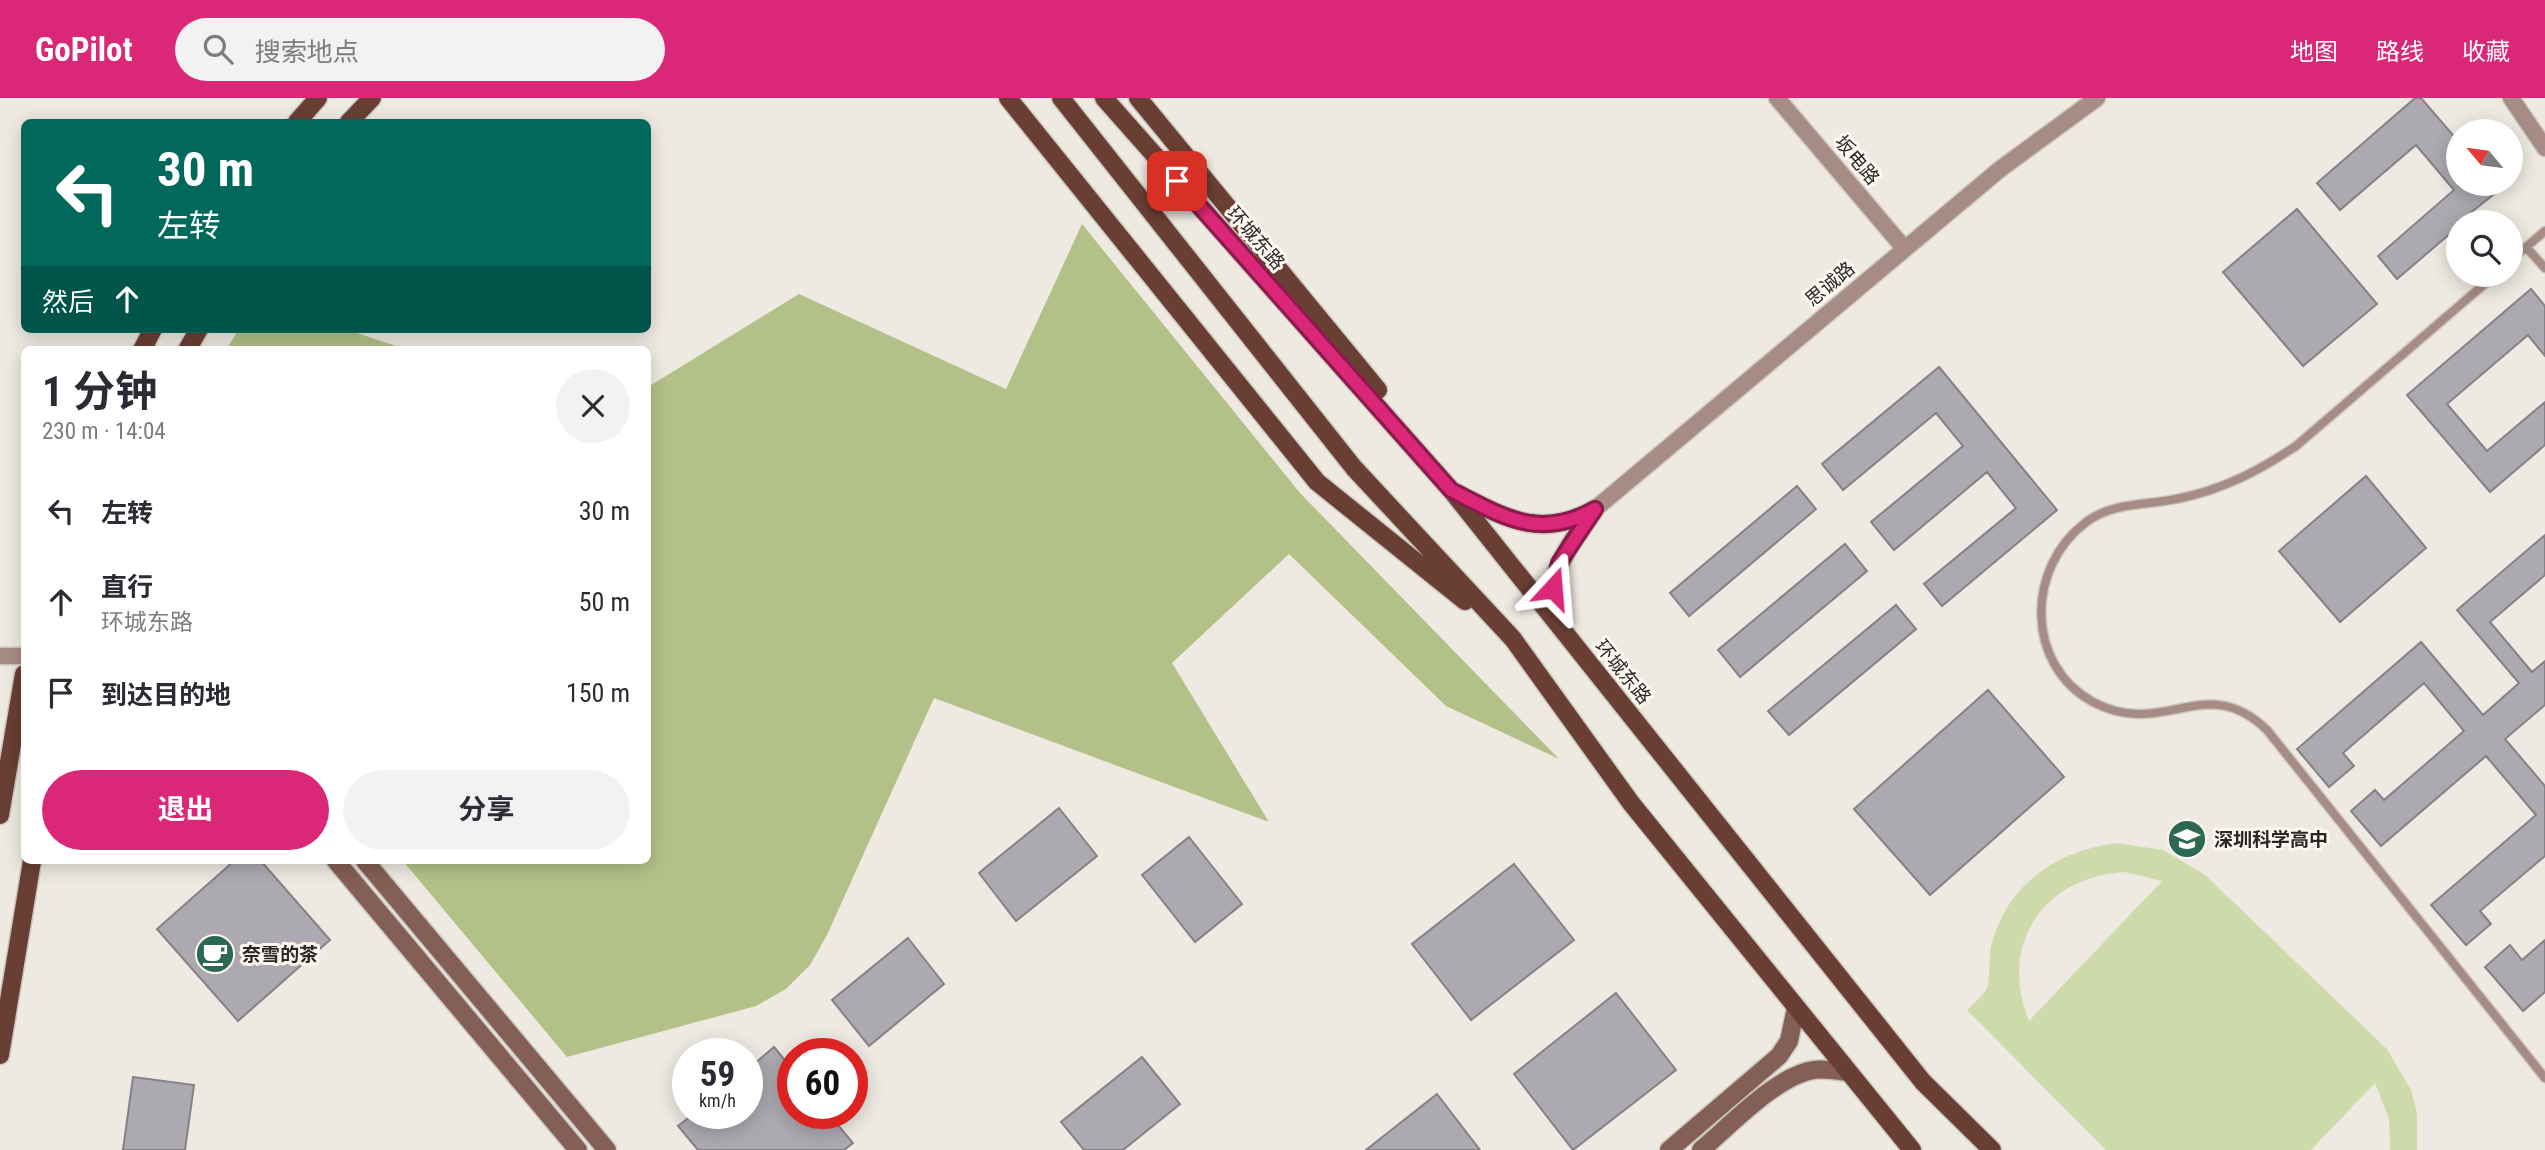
<!DOCTYPE html>
<html lang="zh">
<meta charset="utf-8">
<style>
:root{--surface:#fff;--page:#f2f2f3;--text:#2b2b33;--muted:#7c7c81;--accent:#db2777}
body{margin:0;font-family:"Roboto Condensed","Noto Sans SC",sans-serif;background:var(--page);color:var(--text);height:100vh;display:flex;flex-direction:column;font-size:26px;white-space:nowrap}
*{box-sizing:border-box;margin:0}
p{font-size:23px;color:var(--muted)}
.icon{flex:none;width:38px;height:38px;fill:none;stroke:currentColor;stroke-width:2;stroke-linecap:round;stroke-linejoin:round}
.map{position:relative;flex:1;overflow:hidden}
.side{position:absolute;left:21px;top:248px;width:630px;height:518px;display:flex;flex-direction:column;background:var(--surface);border-radius:10px;box-shadow:0 4px 18px #0003}
.side>*{flex:none}
.banner{position:absolute;left:21px;top:21px;width:630px;height:214px;border-radius:10px;box-shadow:0 4px 18px #0003;background:#00695c;color:#fff;overflow:hidden}
.needle{width:46px;rotate:299deg}
.tools{position:absolute;left:2446px;top:21px;display:grid;gap:14px}
.tools a{display:grid;place-items:center;width:77px;height:77px;border-radius:50%;background:var(--surface);box-shadow:0 4px 18px #0003;font-size:35px}
.speed{position:absolute;left:672px;top:940px;display:flex;gap:14px;font-size:35px;font-weight:700;text-align:center}
.speed>*{display:grid;place-content:center;width:91px;height:91px;border-radius:50%;background:var(--surface);box-shadow:0 4px 18px #0003;line-height:1}
.speed small{font-size:18px;font-weight:400}
.speed .limit{border:10px solid #d22;background:#fff;color:#111}
.pin{position:absolute;display:grid;place-items:center;width:60px;height:60px;color:#fff;margin:-30px;border-radius:14px;box-shadow:0 4px 10px #0006}
.me{position:absolute;width:77px;margin:-38px;rotate:19deg;stroke-linejoin:round;filter:drop-shadow(0 0 5px #0008)}
.turn{display:flex;align-items:center;gap:24px;height:147px;padding:0 21px;font-size:32px}
.turn .icon{width:91px;height:91px;stroke-width:2.5}
.turn b{display:block;font-size:49px;line-height:60px}
.then{display:flex;align-items:center;height:66px;padding:0 21px;background:#0003;gap:14px;font-size:26px}
.round{display:grid;place-items:center;flex:none;width:74px;height:74px;border-radius:37px;background:var(--page)}
.head{display:flex;align-items:center;justify-content:space-between;height:119px;padding:0 21px}
h1{font-size:42px;font-weight:700;line-height:52px}
.button{display:flex;gap:14px;margin-top:auto;padding:14px 21px}
.button a{flex:1;height:80px;border-radius:42px;background:var(--accent);color:#fff;font-size:28px;font-weight:700;line-height:80px;text-align:center}
.button a+a{background:var(--page);color:var(--text)}
ul{padding:0;list-style:none}
li{display:flex;align-items:center;gap:21px;height:91px;padding:0 21px}
li div{flex:1}
li b{display:block;font-size:26px}
li em{font-style:normal}
header{display:flex;align-items:center;gap:42px;box-sizing:border-box;height:98px;padding:0 35px;background:var(--accent);color:#fff}
header strong{font-size:33px}
nav{display:flex;gap:38px;margin-inline-start:auto;font-size:24px}
.search{width:490px;height:63px;background:var(--page);display:flex;align-items:center;gap:18px;box-sizing:border-box;padding:0 24px;border-radius:38px;color:var(--muted);font-size:26px}
.map>svg:first-child{display:block}
.green{fill:#cedaaa;fill-rule:evenodd}
.forest{fill:#b3c189}
.building{fill:#aca9b0;stroke:#848188;stroke-width:2}
.lines{fill:none;stroke-linecap:round;stroke-linejoin:round}
.lane-casing{stroke:#cbc7c0;stroke-width:11}
.street-casing{stroke:#cbc7c0;stroke-width:19}
.secondary-casing{stroke:#cbc7c0;stroke-width:21}
.primary-casing{stroke:#cbc7c0;stroke-width:21}
.lane{stroke:#a68c84;stroke-width:8}
.street{stroke:#a68c84;stroke-width:16}
.secondary{stroke:#845f55;stroke-width:18}
.primary{stroke:#6a3f33;stroke-width:18}
.route-casing{stroke:#8e194d;stroke-width:18}
.route{stroke:#db2777;stroke-width:12}
.labels{text-anchor:middle;dominant-baseline:central;stroke-width:6;stroke-linejoin:round;paint-order:stroke}
.street-label{font-size:19px;fill:#2a2825;stroke:#fcf7f0}
.poi-label{font-size:19px;font-weight:bold;fill:#2a2825;stroke:#fcf7f0;text-anchor:start}
</style>
<header>
<strong>GoPilot</strong>
<div class="search"><svg class="icon" aria-label="search" viewBox="0 0 24 24"><circle cx="10" cy="10" r="6"/><path d="M15 15l6 6"/></svg>搜索地点</div>
<nav><a>地图</a><a>路线</a><a>收藏</a></nav>
</header>
<div class="map">
<svg width="2545" height="1052" viewBox="0 0 2545 1052">
<rect width="100%" height="100%" fill="#eeeae2"/>
<path class="green" d="M2116,745L2163,752L2204,776L2387,951L2411,992L2417,1015V1052H2390L2389,1021L2375,985L2311,1052H2106L1967,912C1973,906 1981,899 1986,892C1991,884 1988,856 1992,844C2009,785 2057,753 2116,745ZM2125,774L2162,783L2029,923C1998,846 2043,779 2125,774Z"/>
<path class="forest" d="M1082,126L1300,395L1559,661L1446,608L1289,456L1172,565L1269,724L934,600L827,837L810,867L786,891L756,908L567,959L403,763H648V289L799,196L1006,291Z
M239,231H345L408,252H226Z"/>
<path class="building" d="M2415,0H2421L2459,44V88L2507,86L2459,124V128L2397,181L2378,158L2454,92L2416,47L2340,112L2317,85Z
M2297,111L2377,206L2303,268L2223,174Z
M2531,191L2545,208V258L2528,237L2447,306L2487,353L2545,304V347L2490,394L2407,297Z
M1939,269L2057,412L1942,508L1924,486L2016,410L1987,374L1894,452L1871,424L1963,348L1936,315L1843,392L1822,366Z
M2366,378L2426,450L2340,524L2279,453Z
M1797,388L1816,411L1689,518L1670,495Z
M2545,437V477L2490,524L2532,574L2545,563V607L2505,641L2545,688V758L2480,813L2491,826L2466,847L2431,807L2536,717L2486,658L2381,748L2351,713L2375,692L2384,702L2464,633L2424,585L2343,655L2354,668L2329,689L2297,651L2421,544L2483,617L2519,585L2457,512Z
M1845,446L1867,473L1740,579L1718,552Z
M1896,507L1916,531L1789,637L1768,613Z
M1988,592L2064,679L1930,797L1854,711Z
M1059,710L1097,758L1016,823L979,775Z
M1189,739L1242,806L1195,844L1142,777Z
M234,763H261L330,842L238,923L157,831Z
M1514,766L1574,842L1471,922L1412,846Z
M908,840L944,886L869,948L832,902Z
M2545,842V894L2523,913L2485,869L2510,847L2522,862Z
M1616,895L1676,972L1573,1052L1514,976Z
M774,949L793,972V1015H828L853,1045L844,1052H698L678,1028L695,1015H747V972Z
M1142,959L1180,1006L1123,1052H1084L1061,1024Z
M133,979L194,987L185,1052H123Z
M1437,996L1480,1052H1366Z"/>
<g class="lines">
<g class="lane-casing">
<path id="lane" d="M2526,149L2545,170
M2511,162L2545,133
M2495,177L2296,348C2260,372 2224,391 2181,400C2148,408 2113,403 2085,425C2026,470 2025,567 2093,604C2164,642 2205,572 2267,632L2545,980"/>
</g>
<g class="street-casing">
<path id="street" d="M1777,0L1904,150
M2511,0L2545,50
M1595,411L1999,72L2097,0
M0,558H24"/>
</g>
<g class="secondary-casing">
<path id="secondary" d="M336,763L578,1052
M365,763L607,1052
M1669,1052L1779,958L1789,943L1796,910
M1701,1052C1730,1028 1777,977 1814,972C1824,970 1837,973 1847,974"/>
</g>
<g class="primary-casing">
<path id="primary" d="M1008,0L1317,384L1465,503
M1061,0L1354,370L1513,541L1631,705L1912,1052
M1104,0L1451,392L1923,984L1992,1052
M1138,0L1378,292
M297,24L318,0
M349,24L372,0
M142,252L153,231
M187,252L199,231
M1456,395C1506,420 1541,442 1595,411
M1557,521C1541,480 1571,446 1593,414
M0,717L24,576
M0,957L32,763"/>
</g>
<use href="#lane" class="lane"/>
<use href="#street" class="street"/>
<use href="#secondary" class="secondary"/>
<use href="#primary" class="primary"/>
</g>
<g class="lines">
<g class="route-casing">
<path id="route" d="M1177,83L1451,392C1502,418 1539,443 1595,411L1559,465L1553,490"/>
</g>
<use href="#route" class="route"/>
</g>
<defs>
<g id="school-disc" transform="scale(2.0125)"><circle r="9.5" fill="#2d6852" stroke="#fcf7f0"/><path d="M0-5L7-2L0 1L-7-2ZM-4 1L0 2.5L4 1V4Q0 6-4 4Z" fill="#fff"/></g>
<g id="cafe-disc" transform="scale(2.0125)"><circle r="9.5" fill="#2d6852" stroke="#fcf7f0"/><path d="M-5.5-4.5H6V0H3Q3 3.5 0 3.5H-2.5Q-5.5 3.5-5.5 0ZM3-3.2v2h1.7v-2ZM-6 4.5H4V6H-6Z" fill="#fff"/></g>
</defs>
<g fill-rule="evenodd">
<use href="#school-disc" x="2187" y="741"/>
<use href="#cafe-disc" x="215" y="856"/>
</g>
<g class="labels">
<g class="street-label">
<text transform="translate(1857 62) rotate(50)">坂电路</text>
<text transform="translate(1256 140) rotate(49)">环城东路</text>
<text transform="translate(1830 186) rotate(-40)">思诚路</text>
<text transform="translate(1623 574) rotate(51)">环城东路</text>
</g>
<g class="poi-label">
<text x="2214" y="741">深圳科学高中</text>
<text x="242" y="856">奈雪的茶</text>
</g>
</g>
</svg>
<div class="tools">
<a><svg class="needle" viewBox="-14 -14 28 28"><path d="M0-13l5 13h-10z" fill="#e53935"/><path d="M0 13l5-13h-10z" fill="#7c7c81"/></svg></a>
<a><svg class="icon" aria-label="search" viewBox="0 0 24 24"><circle cx="10" cy="10" r="6"/><path d="M15 15l6 6"/></svg></a>
</div>
<div class="speed"><div>59<small>km/h</small></div><div class="limit">60</div></div>
<div class="pin" style="left:1177px;top:83px;background:#d93025"><svg class="icon" aria-label="arrive" viewBox="0 0 24 24"><path d="M6 21V4h12l-3 4 3 4H6"/></svg></div>
<svg class="me" style="left:1553px;top:490px" viewBox="-20 -20 40 40"><path d="M0-17L14 15 0 8-14 15z" fill="#db2777" stroke="#fff" stroke-width="4"/></svg>
<div class="banner">
<div class="turn"><svg class="icon" aria-label="left" viewBox="0 0 24 24"><path d="M17 20v-9H6M10 6l-5 5 5 5"/></svg><div><b>30 m</b>左转</div></div>
<div class="then">然后<svg class="icon" aria-label="ahead" viewBox="0 0 24 24"><path d="M12 20V5M6 11l6-6 6 6"/></svg></div>
</div>
<section class="side">
<div class="head"><div><h1>1 分钟</h1><p>230 m · 14:04</p></div><a class="round"><svg class="icon" aria-label="close" viewBox="0 0 24 24"><path d="M6 6l12 12M18 6L6 18"/></svg></a></div>
<ul>
<li><svg class="icon" aria-label="left" viewBox="0 0 24 24"><path d="M17 20v-9H6M10 6l-5 5 5 5"/></svg><div><b>左转</b></div><em>30 m</em></li>
<li><svg class="icon" aria-label="ahead" viewBox="0 0 24 24"><path d="M12 20V5M6 11l6-6 6 6"/></svg><div><b>直行</b><p>环城东路</p></div><em>50 m</em></li>
<li><svg class="icon" aria-label="arrive" viewBox="0 0 24 24"><path d="M6 21V4h12l-3 4 3 4H6"/></svg><div><b>到达目的地</b></div><em>150 m</em></li>
</ul>
<div class="button"><a>退出</a><a>分享</a></div>
</section>
</div>
